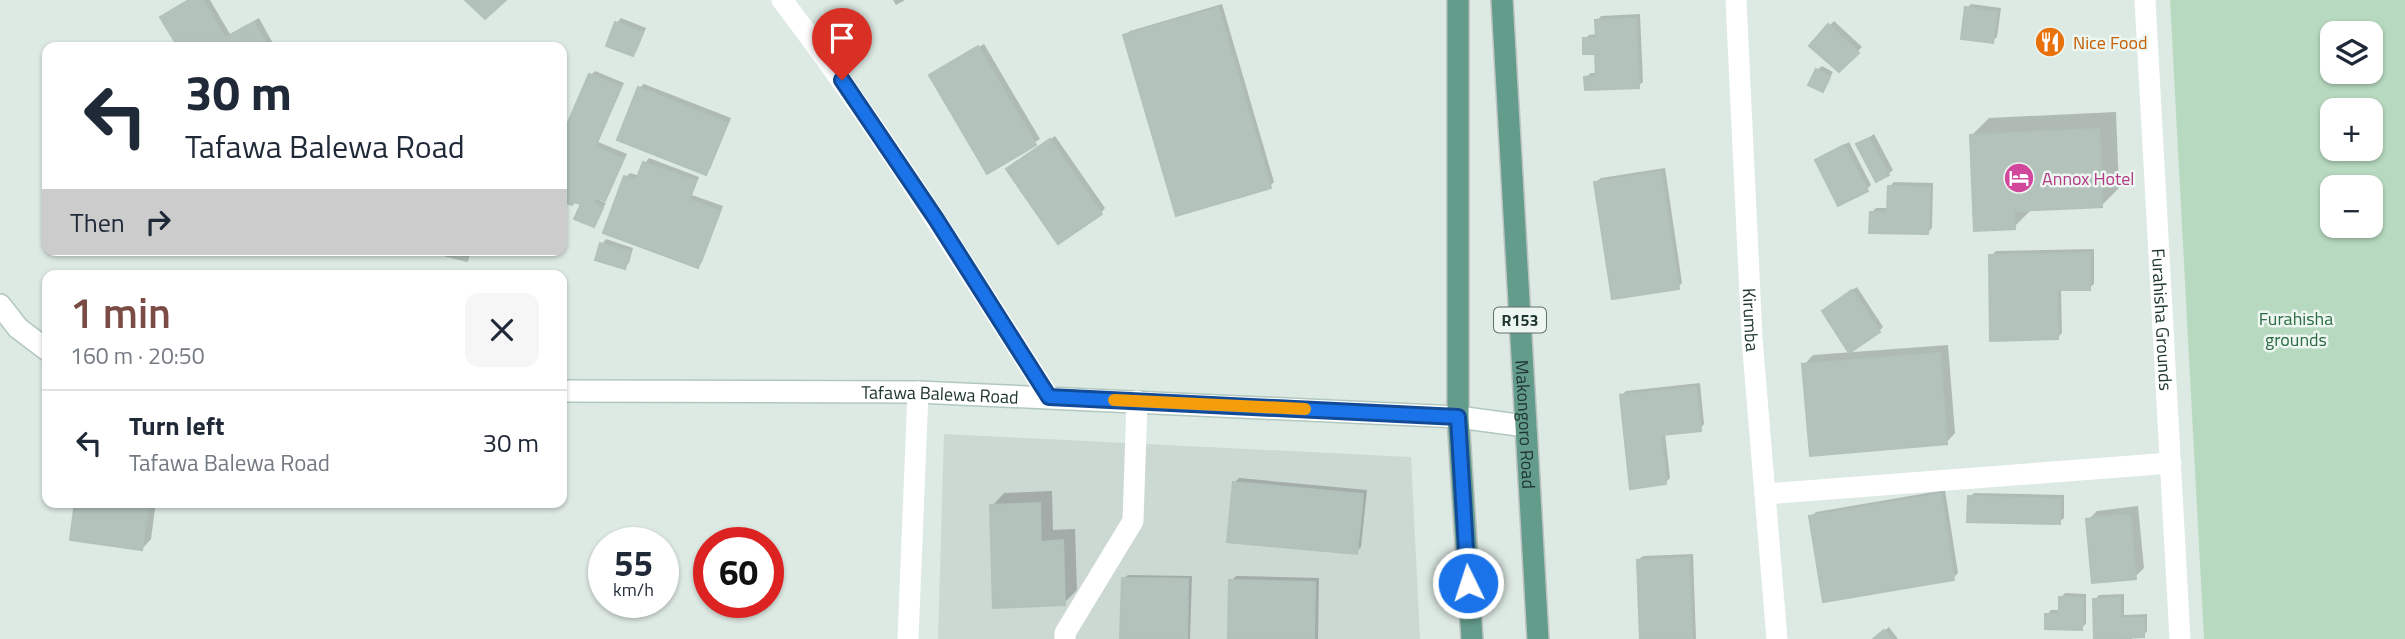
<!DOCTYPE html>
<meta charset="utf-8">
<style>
:root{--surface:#fff;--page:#f6f6f7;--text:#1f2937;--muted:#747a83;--line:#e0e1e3;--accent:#7b4c46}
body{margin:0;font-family:"Titillium Web",sans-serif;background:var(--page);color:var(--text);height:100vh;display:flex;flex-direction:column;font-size:26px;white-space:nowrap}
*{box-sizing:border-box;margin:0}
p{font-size:23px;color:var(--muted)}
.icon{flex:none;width:38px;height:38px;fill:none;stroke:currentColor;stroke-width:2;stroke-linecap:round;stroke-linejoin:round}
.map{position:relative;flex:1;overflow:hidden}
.sheet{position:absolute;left:42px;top:270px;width:525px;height:238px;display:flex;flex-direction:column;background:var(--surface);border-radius:14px;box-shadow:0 2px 5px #0004}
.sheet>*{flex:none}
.guide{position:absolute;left:42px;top:42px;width:525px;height:214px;border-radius:14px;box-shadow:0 2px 5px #0004;background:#fff;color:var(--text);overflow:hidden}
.buttons{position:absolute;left:2320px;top:21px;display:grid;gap:14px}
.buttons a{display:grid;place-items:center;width:63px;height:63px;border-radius:14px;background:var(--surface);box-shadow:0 2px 5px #0004;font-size:35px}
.speed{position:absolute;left:588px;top:527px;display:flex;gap:14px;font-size:35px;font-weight:700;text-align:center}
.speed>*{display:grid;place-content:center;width:91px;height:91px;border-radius:50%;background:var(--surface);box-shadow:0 2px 5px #0004;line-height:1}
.speed small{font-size:18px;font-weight:400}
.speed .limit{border:10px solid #d22;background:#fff;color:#111}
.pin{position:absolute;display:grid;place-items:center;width:60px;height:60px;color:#fff;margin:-72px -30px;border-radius:50% 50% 50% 0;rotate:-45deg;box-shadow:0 0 7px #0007}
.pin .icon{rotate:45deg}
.me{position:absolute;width:77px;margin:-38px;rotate:356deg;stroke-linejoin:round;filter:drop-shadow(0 0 5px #0008)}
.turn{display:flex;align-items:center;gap:24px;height:147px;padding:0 28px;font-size:32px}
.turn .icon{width:91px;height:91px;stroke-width:2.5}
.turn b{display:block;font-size:49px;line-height:60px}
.then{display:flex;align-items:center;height:66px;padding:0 28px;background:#0003;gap:14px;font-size:26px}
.round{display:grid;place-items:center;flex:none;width:74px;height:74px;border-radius:14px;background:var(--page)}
.overview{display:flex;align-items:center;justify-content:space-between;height:119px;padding:0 28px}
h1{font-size:42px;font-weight:600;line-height:52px;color:var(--accent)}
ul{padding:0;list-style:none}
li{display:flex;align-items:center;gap:21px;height:105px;padding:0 28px;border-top:2px solid var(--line)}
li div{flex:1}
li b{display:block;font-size:26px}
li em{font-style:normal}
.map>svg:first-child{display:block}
.built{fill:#ccd8d2}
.green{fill:#b7d9bf;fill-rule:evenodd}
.shadow{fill:#0003}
.building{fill:#b3c3bc;stroke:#b0c2ba;stroke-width:2}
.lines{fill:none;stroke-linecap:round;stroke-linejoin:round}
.secondary-casing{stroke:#b1c8bf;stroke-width:24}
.primary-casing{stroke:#bcc3c1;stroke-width:24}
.service{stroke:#fff;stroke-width:21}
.minor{stroke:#fff;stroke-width:21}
.secondary{stroke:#fff;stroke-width:21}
.primary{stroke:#649c8c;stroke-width:21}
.route-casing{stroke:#114b97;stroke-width:18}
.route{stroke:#1a73e8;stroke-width:12}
.slow{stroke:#f59e0b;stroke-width:12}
.labels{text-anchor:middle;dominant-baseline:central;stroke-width:5;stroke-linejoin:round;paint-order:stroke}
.shield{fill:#edf6f1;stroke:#5e706a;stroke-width:2}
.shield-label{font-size:16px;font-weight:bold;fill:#203730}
.food-label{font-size:18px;fill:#c56008;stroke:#edf6f1;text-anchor:start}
.hotel-label{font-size:18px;fill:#b23c85;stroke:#edf6f1;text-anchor:start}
.park-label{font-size:18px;fill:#2c6c42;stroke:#edf6f1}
.street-label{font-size:18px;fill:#203730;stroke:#edf6f1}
</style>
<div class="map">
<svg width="2405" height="639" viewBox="0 0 2405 639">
<rect width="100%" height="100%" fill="#dde9e3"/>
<path class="built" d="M944,434L1411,457L1420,639H938Z"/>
<path class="green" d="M2170,0H2405V639H2204ZM2333,33H2371V72H2333ZM2333,110H2371V149H2333ZM2333,187H2371V226H2333Z"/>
<path class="shadow" d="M188,0H210L230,34L259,18L275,47H180L163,17Z
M893,0H905L896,5Z
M1222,4L1274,182L1270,186L1125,35L1130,31Z
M1971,4L2001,8L1997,37L1992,41L1967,8Z
M1640,14L1643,82L1638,86L1586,77L1591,73H1598L1597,52L1584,39L1589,35L1597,34V21L1601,16Z
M621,18L646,28L637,50L633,54L617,23Z
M1834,21L1862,47L1839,70L1829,26Z
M984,44L1040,139L988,172L933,74Z
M1822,66L1833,72L1823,90L1817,70Z
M595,71L624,83L598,142L627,154L609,194L604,199L597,196L595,198L606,203L593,225L583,203L575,200L572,203L562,199V141L591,75Z
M644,84L731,118L710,169L706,173L639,88Z
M2116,112L2119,188L2102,205L2031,210L2014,227L1972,135L1989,118Z
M1874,134L1893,170L1888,174L1858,145Z
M1055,136L1105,208L1101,213L1013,165Z
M1849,142L1871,185L1867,189L1817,160Z
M649,158L699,177L692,195L723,206L702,262L698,266L626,177L630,173L640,176L645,163Z
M1665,168L1682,283L1678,287L1596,182L1601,178Z
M1894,182L1933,183L1932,228L1927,233L1872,212L1876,208H1889L1890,186Z
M606,239L633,248L629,263L624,267L602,244Z
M2094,249V284L2089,288L2061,289L2062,333L2057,338L1991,256L1996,251Z
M1857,287L1883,327L1879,331L1828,307Z
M1948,345L1955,433L1946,443L1804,365L1813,355Z
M1700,383L1704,424L1700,429L1665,433L1670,478L1665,483L1622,395L1626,391Z
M1239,478L1367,490L1361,547L1356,552L1234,483Z
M1945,490L1958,573L1953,578L1811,517L1816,512Z
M1052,491L1053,530L1075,529L1077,590L1064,603L992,506L1004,493Z
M1974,493L2064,495V518L2059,522L1970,497Z
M77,502H156L151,539L142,549Z
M2138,506L2144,568L2135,577L2088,520L2097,511Z
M1693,554L1696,639H1641L1638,560L1643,556Z
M1128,575L1192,576L1190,639H1122L1123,579Z
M1236,576L1319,578L1318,639H1229L1231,581Z
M2065,593L2086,594V624L2081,628L2047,615L2051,610H2060V598Z
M2124,594V615L2147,614V631L2143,636H2132V639H2096L2095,600L2099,595Z
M1889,627L1898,639H1874Z"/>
<path class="building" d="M189,0H203L225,38L254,22L268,47H178L160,17Z
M465,0H506L485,19Z
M1965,7L1997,12L1993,43L1961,39Z
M1218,8L1271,188L1176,216L1123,35Z
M1636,18L1639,88L1585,90L1584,77L1596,76L1595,54H1583V38H1596L1595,20Z
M615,22L643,32L633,56L606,46Z
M1828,24L1859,53L1839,72L1809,46Z
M978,46L1036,145L987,174L929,75Z
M1816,69L1830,77L1823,92L1808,85Z
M589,74L621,87L595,147L623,159L605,201L595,197L593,203L603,208L594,227L574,219L581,204L574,202L572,205L562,201V136Z
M638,87L727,123L706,175L617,140Z
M2099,129L2102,207L2014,211L2015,229L1974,231L1970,135Z
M1869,138L1889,175L1876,182L1856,144Z
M1050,139L1102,214L1058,244L1006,169Z
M1844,145L1868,191L1838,206L1815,160Z
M643,162L696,181L689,200L720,211L698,268L603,233L624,176L636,180Z
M1661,172L1679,289L1612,299L1594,182Z
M1888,186L1930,187L1928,234L1869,233L1870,212H1887Z
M600,243L630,252L625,269L595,260Z
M424,250H470L467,261Z
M2090,253V290H2057L2058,339L1990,341L1989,255Z
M1852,290L1880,332L1849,353L1822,311Z
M1940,353L1947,444L1810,456L1802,364Z
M1696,387L1701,431L1661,435L1666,484L1630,489L1620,395Z
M1233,482L1363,494L1357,554L1227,542Z
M1941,494L1954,580L1823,602L1809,516Z
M1968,496L2060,499V524L1967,522Z
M75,502H149L142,550L70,540Z
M1040,503L1041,542L1063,540L1065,605L993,608L990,505Z
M2130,514L2136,579L2092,583L2086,519Z
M1689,558L1692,639H1640L1637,560Z
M1122,578L1188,579L1187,639H1120Z
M1229,580L1315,582L1314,639H1228Z
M2059,597L2083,598L2082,630L2045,629V614H2059Z
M2120,598V618H2144V637L2094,639L2093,599Z
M1884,630L1891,639H1873Z"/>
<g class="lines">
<g class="secondary-casing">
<g id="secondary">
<path d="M0,305L18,328L47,350"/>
<path id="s3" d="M562,391L918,392L1458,417L1526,426"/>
</g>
</g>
<g class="primary-casing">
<g id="primary">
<path d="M1458,0V417L1472,639"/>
<path id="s4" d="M1502,0L1538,639"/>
</g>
</g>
<path class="service" d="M1065,639V633L1133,521L1137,401"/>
<g class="minor">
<path d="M782,0C879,127 963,262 1049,397"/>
<path id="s1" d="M1736,0L1752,338L1777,639"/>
<path id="s2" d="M2145,0L2180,639"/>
<path d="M1765,494L2171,463"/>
<path d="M908,639L918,392"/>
</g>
<use href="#secondary" class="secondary"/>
<use href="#primary" class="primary"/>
</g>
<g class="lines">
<g class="route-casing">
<path id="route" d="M842,80L936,219L1049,397L1458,417L1468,583"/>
</g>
<use href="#route" class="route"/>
<path class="slow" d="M1114,400L1305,409"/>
</g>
<defs>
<g id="restaurant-disc" transform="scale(1.575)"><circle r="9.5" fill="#e8710a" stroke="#edf6f1"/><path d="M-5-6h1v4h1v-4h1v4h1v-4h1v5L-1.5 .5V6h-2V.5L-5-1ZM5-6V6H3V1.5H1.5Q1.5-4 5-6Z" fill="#fff"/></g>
<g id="hotel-disc" transform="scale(1.575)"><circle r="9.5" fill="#d1479c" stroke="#edf6f1"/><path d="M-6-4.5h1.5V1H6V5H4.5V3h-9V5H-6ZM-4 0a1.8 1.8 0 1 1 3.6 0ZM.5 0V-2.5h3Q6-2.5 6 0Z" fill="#fff"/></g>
</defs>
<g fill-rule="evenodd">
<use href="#restaurant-disc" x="2050" y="42"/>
<use href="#hotel-disc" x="2019" y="178"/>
</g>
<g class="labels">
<rect class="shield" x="1494" y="307.5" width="52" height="25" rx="5"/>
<g class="shield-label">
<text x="1520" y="320">R153</text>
</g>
<g class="food-label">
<text x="2073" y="42">Nice Food</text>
</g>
<g class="hotel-label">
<text x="2042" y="178">Annox Hotel</text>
</g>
<g class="park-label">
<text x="2296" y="318">Furahisha<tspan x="2296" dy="21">grounds</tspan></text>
</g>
<g class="street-label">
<text stroke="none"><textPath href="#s2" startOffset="320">Furahisha Grounds</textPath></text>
<text stroke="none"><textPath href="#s1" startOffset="320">Kirumba</textPath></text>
<text stroke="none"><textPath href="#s3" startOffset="378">Tafawa Balewa Road</textPath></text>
<text stroke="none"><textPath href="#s4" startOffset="425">Makongoro Road</textPath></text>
</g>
</g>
</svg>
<div class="buttons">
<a><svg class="icon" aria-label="layers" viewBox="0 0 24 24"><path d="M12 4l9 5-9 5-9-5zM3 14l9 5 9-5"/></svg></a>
<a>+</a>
<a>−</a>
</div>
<div class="speed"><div>55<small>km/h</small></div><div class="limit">60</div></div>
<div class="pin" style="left:842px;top:80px;background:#d93025"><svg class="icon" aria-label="arrive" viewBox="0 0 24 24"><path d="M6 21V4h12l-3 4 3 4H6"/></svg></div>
<svg class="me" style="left:1468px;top:583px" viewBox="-20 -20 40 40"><circle r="17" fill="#1a73e8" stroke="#fff" stroke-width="3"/><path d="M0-11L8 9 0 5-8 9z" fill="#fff"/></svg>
<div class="guide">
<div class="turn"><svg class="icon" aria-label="left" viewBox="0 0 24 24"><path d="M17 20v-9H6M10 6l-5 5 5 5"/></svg><div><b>30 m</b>Tafawa Balewa Road</div></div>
<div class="then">Then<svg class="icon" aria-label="right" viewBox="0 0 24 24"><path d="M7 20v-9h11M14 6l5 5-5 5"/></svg></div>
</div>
<section class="sheet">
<div class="overview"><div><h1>1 min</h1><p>160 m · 20:50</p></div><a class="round"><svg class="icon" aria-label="close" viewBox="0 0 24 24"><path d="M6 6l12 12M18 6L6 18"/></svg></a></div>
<ul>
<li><svg class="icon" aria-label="left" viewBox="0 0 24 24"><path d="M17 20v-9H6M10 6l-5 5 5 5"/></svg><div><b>Turn left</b><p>Tafawa Balewa Road</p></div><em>30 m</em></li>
</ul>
</section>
</div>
